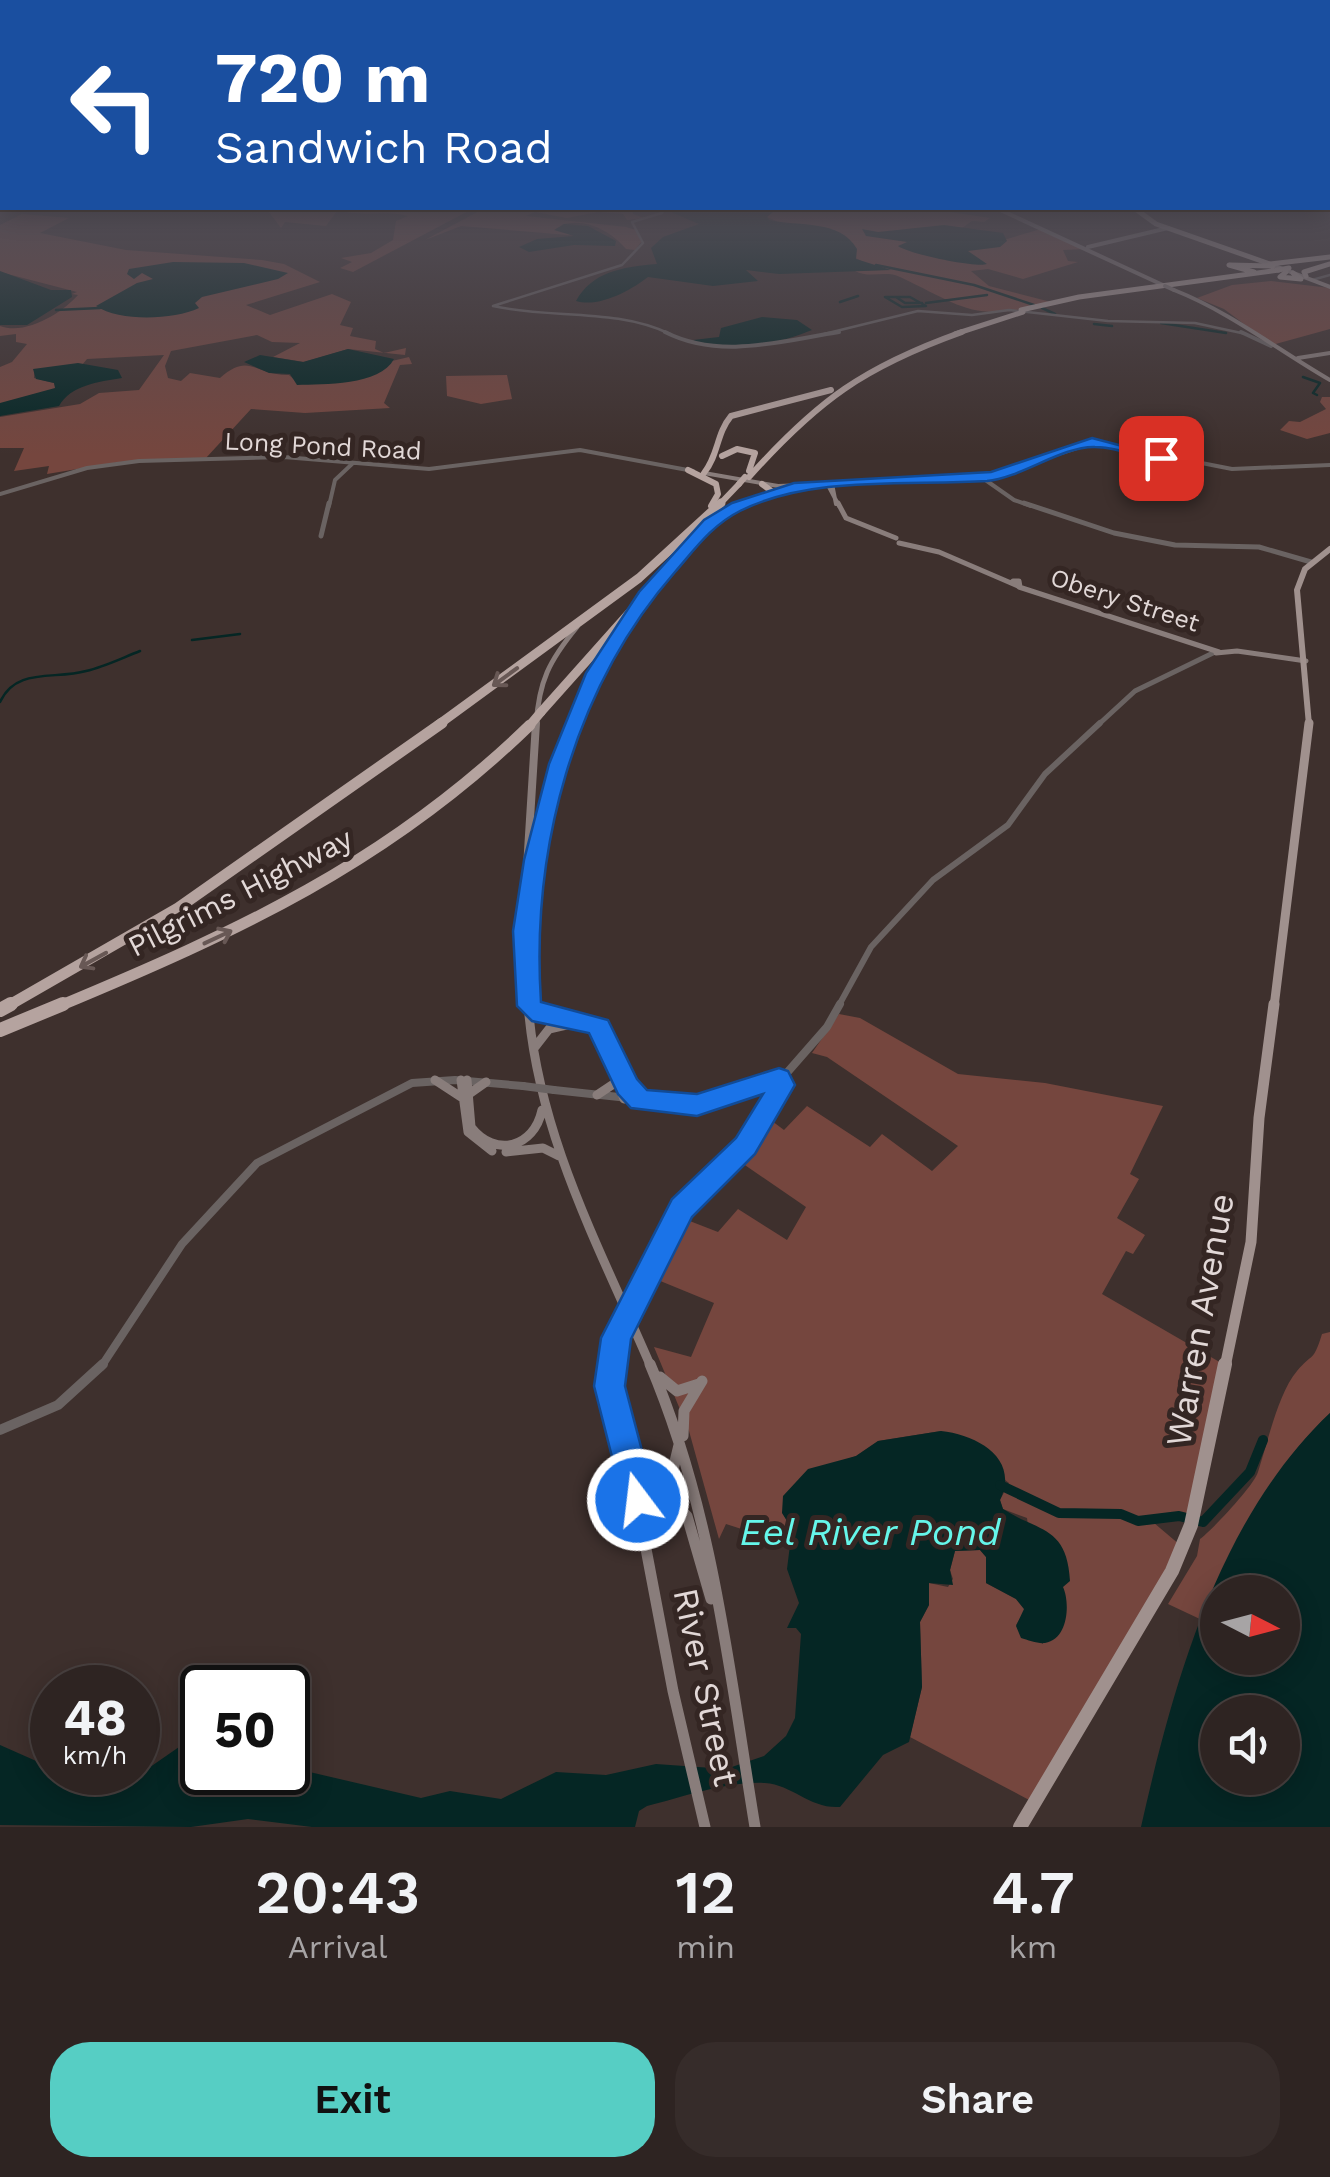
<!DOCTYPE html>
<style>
:root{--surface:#2e2422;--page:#362c2a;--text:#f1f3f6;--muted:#a7a4a5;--line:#494140;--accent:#56cec4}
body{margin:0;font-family:"Work Sans",sans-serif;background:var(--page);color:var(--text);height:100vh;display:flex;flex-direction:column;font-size:38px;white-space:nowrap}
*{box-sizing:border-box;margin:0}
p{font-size:32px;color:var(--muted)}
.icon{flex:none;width:55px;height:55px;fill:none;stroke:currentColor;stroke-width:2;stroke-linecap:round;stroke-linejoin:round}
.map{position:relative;height:1827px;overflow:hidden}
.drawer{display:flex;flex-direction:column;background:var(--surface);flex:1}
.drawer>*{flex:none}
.guide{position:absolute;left:0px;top:0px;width:1330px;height:210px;box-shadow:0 5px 25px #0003,0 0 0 2px var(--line);background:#1a4fa0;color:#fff;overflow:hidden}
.needle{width:65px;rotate:96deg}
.buttons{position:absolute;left:1200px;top:1575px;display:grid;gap:20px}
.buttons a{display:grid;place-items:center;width:100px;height:100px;border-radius:50%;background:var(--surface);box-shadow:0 5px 25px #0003,0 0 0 2px var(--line);font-size:50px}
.speed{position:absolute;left:30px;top:1665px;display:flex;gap:20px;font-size:50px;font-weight:700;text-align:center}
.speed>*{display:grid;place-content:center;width:130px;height:130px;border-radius:50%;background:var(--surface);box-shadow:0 5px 25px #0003,0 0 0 2px var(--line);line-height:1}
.speed small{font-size:25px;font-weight:400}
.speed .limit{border:5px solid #111;border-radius:15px;background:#fff;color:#111}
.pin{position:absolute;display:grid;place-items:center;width:85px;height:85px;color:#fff;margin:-42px;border-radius:20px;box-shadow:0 5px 15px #0006}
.me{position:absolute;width:110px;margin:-55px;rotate:345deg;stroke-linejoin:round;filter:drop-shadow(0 0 8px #0008)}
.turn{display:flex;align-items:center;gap:35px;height:210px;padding:0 50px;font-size:45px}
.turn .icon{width:130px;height:130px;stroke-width:2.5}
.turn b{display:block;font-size:70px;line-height:85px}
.eta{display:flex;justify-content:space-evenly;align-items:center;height:170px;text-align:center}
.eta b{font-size:60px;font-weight:600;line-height:70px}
.action{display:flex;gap:20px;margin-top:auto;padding:20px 50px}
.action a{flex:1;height:115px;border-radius:40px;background:var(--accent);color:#111;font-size:40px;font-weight:600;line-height:115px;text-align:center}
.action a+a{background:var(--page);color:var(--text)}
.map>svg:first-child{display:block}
.green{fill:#75463e}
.water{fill:#052624;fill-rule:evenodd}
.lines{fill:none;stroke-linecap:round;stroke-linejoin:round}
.stream{stroke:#052624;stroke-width:2.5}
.river{stroke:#052624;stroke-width:10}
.tertiary-far5{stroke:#6a6362;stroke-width:2.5}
.tertiary-far4{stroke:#6a6362;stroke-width:4}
.tertiary-far3{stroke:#6a6362;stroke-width:5}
.tertiary-far2{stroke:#6a6362;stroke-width:6}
.tertiary-far1{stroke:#6a6362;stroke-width:8}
.tertiary{stroke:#6a6362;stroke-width:10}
.secondary-far4{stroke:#897d7b;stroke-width:4}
.secondary-far3{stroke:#897d7b;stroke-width:5}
.secondary-far2{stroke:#897d7b;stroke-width:8}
.secondary-far1{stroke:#897d7b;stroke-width:9}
.secondary{stroke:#897d7b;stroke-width:11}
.primary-far4{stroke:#a0918e;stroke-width:4}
.primary-far3{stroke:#a0918e;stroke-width:6}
.primary-far2{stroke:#a0918e;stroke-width:9}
.primary-far1{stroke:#a0918e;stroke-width:11}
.primary{stroke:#a0918e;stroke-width:14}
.trunk{stroke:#aa9a96;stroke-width:5}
.motorway-far4{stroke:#b5a39f;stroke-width:5}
.motorway-far3{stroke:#b5a39f;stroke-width:6}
.motorway-far2{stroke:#b5a39f;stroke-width:9}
.motorway-far1{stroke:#b5a39f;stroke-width:11}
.motorway{stroke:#b5a39f;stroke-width:14}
.tertiary-bridge{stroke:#6a6362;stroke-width:8}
.secondary-bridge{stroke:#897d7b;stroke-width:4}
.motorway-bridge-far2{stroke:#b5a39f;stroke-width:5}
.motorway-bridge-far1{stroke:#b5a39f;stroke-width:6}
.motorway-bridge{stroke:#b5a39f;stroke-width:9}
.oneway{stroke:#685855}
.route{fill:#1a73e8;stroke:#114b97;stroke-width:2.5}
.labels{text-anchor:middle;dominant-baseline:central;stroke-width:10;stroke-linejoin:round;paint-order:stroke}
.far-street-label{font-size:25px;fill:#e2d8d7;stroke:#342623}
.street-label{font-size:30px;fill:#e2d8d7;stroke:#342623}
.near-street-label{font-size:35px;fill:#e2d8d7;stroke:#342623}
.near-water-label{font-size:38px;font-style:italic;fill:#65f6ea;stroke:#342623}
</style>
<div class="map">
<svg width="1330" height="1827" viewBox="0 0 1330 1827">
<rect width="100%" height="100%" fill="#3e302d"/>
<path class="green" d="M276,208H474L353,272L340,268L352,262L341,258L371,253L393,240L396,221L408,216C379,210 375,217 337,211L326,226L285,222L281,228L269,212Z
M485,208H617L618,213L619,208H633V214L644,218L627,220L623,214L598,212L567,218L535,212L526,216L626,227L636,230L642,241L635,250L626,249C612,233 588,217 561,225L572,234L568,235L461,226L425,240Z
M748,208H923L990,218L984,222L972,221L959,230L1007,239L1041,229L1085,249L1063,250L1068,261L1078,262L1023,279L988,269L971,271L989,286L1051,302C974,324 964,307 900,277C886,270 869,279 855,271L881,270Z
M22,214L69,218L40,233L126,250L262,260L284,264L320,282L246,305L270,315L332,294L351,302L340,325L353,328L350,336L376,341L375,349L384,353L406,348L405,355L348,349L304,362L273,357L300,343L272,342L257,335L171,351L165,366L168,378L181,381L190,373L220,378C250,351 255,376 289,375L298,383L409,357L412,364L400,365L384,403L390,408L305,413L251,409L206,458L120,462L47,474L49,466L14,471L24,448H0V417L80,404L99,393L139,390L164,355L87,359L82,365L34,371V378L54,383L56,389L0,405V367L12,362L27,344L16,342V334L0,336V326C27,336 64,311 78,295L72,294L77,292L0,272V225Z
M1271,281L1330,288V329L1272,345L1224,309L1197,298L1232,285Z
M507,375L512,399L481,404L447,396L446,376Z
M1322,397H1330V433L1307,439L1280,430L1289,421L1300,422L1326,409L1320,402Z
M839,1014L860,1018L958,1074L1045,1083L1163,1106L1130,1174L1139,1179L1117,1218L1145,1235L1133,1254L1126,1251L1102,1294L1223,1364L1190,1513L1147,1517L1180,1545L1031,1801L910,1737L922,1687L920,1622L929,1605V1583L948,1587L953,1579L950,1570L955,1551L980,1550L986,1557V1583L1016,1599L1025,1610L1016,1625L1043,1644L1027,1518L1003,1509L1000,1500L1009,1483L941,1431L878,1441L856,1456L817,1470L782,1512L792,1529L791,1545L726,1524L719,1539L689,1431L654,1347L691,1357L714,1303L653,1278L682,1218L718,1232L738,1209L787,1240L806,1207L739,1161L768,1118L784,1130L807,1106L870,1147L882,1134L932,1171L958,1146L827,1057L812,1053Z
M1330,1332V1413C1268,1472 1236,1542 1202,1620L1168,1604L1197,1556L1200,1539C1209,1533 1254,1486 1258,1472C1267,1445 1278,1393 1297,1371C1313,1352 1313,1363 1322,1334Z"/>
<path class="water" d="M672,208L767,209L773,212L767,217L769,220C800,227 840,219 857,249L856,259L891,270L779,274L746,270L758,281L713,286L648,277C631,290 600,308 576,301C592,272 621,267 657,264L651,248L663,237L699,224L673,213Z
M564,224L588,226L616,241L615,246L574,245L529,252L519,247L537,239L574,236L554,230Z
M944,225L1003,233L1007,241L1000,247L968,251L987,264C976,268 909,254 898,246L907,242L866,236L862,229L878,232Z
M173,262L244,263L288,273L278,279L202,297L195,303L199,308C173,320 120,322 96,306L137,283L153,279L142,273L134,279L127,274L129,269Z
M0,271L51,290H71L72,297L27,325H0Z
M762,317L797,320L812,330C780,343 725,357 693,340L719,337L721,328Z
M348,349L394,359C380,386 323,384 297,385L290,374L269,373L244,362L260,355L303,362Z
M78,363L118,370L122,378C98,382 71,385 59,406L0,416V403L55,388L54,383L36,379L33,369Z
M1330,1413V1827H1141C1174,1681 1219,1518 1330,1413ZM1218,1592H1282V1658H1218ZM1218,1712H1282V1778H1218Z
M941,1431C978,1435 1020,1459 1000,1500L1003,1509C1039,1532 1067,1526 1070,1581L1063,1587C1070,1602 1069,1639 1045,1643C1038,1644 1028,1640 1021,1638L1016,1626L1024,1609L1016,1599L986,1583V1557L980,1550L955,1551L950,1570L953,1585L929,1583V1605L920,1622L922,1687L909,1742L883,1755L840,1807C810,1809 793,1785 765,1783C726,1781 684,1797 647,1806L639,1811L635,1827H312L248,1819L191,1827L0,1825V1745L52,1768V1772L124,1778L143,1772L202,1731V1772H288V1759L301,1770L421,1798L450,1791L501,1799L556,1772L606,1775L656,1764L726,1769L764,1756L786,1736L795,1718L801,1634L796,1628H787L799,1603L787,1569L792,1529L782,1513L783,1496L808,1469L856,1456L878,1441Z"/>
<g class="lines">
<path class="stream" d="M876,265L974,285L1034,305
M885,297H910L926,306L902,307Z
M896,297L905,303H922
M840,302L858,296
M926,303L987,295
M1042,308L1055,314
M56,310L100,308
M1161,323L1226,333
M1094,324L1112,326
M1303,377L1320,383L1313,393L1317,395
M192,640L240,634
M0,702C16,667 54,680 86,671C104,667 122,658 140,651"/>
<path class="river" d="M1000,1485L1059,1513L1121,1514L1138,1521L1179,1516L1203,1522L1250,1472L1263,1440"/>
<path class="tertiary-far5" d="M1312,280L1330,275
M493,306C551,319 616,308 670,334
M493,306L622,265L643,243L632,222L662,213L664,208
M824,334L918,311L972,315L1009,310L1108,321L1195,323L1246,334"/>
<path class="tertiary-far4" d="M665,332C720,360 781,341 839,332
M1241,332L1271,346
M984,479L1014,500L1031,506
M832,484L988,477L1095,442L1232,469L1330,465
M0,494L87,468L139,461L284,457L429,469L580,450L693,471
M329,506L335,480L352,464"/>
<path class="tertiary-far3" d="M1024,503L1114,533L1175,545L1259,547L1311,562
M321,536L329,503
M1098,725L1135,691L1213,653"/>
<path class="tertiary-far2" d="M838,1007L871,947L933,880L1008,825L1045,774L1100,723"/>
<path class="tertiary-far1" d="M554,1090L693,1105L785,1075L827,1027L840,1004
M634,1301L682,1208L745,1146L782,1088L779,1078
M101,1367L182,1244L257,1163L412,1083L455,1080L523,1086
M612,1367L616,1338"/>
<path class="tertiary" d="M613,1364L610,1386L635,1491
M0,1430L58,1405L103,1364"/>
<path class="secondary-far4" d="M996,208L1165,286
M1088,247L1168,228
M1174,290C1230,312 1278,350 1330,380
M1298,358L1330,353
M704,473L778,486L832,484L836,504
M828,485L839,506"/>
<path class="secondary-far3" d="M838,503L846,518L896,538
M899,543L939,552L1011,583
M1013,581H1019L1020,587L1011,583Z
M1019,587L1219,652
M1216,653L1237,651L1306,661
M536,725C539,681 549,661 577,627
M572,725L592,679L627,621"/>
<path class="secondary-far2" d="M533,873L547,807L573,723
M528,1002L531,1007
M528,1007L526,883L536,723"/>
<path class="secondary-far1" d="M528,1004C538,1136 600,1248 651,1367
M529,1004C547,1025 576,1010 596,1025C618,1042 626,1078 641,1101
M600,1034L624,1099
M535,1047L549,1029L575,1023
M435,1080L461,1097
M461,1080L468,1132L492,1151
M467,1080L471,1127C495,1158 534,1148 542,1110
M469,1094L486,1082
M597,1095L618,1081
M506,1152L543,1148L559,1156"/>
<path class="secondary" d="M650,1364C713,1512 729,1670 755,1827
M660,1377L677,1391L699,1384
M683,1436L684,1411L702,1381
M679,1445L671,1478L635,1491L673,1691L705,1827
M638,1500L665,1496L687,1516L711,1599"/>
<path class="primary-far4" d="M1270,264L1330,287"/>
<path class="primary-far3" d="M1309,725L1297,590L1305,569L1330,549"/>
<path class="primary-far2" d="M1274,1007L1309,723"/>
<path class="primary-far1" d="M1225,1367L1251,1242L1259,1118L1274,1004"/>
<path class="primary" d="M1020,1827L1172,1571L1191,1525L1225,1364"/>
<path class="trunk" d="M1134,208L1156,224L1270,264"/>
<path class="motorway-far4" d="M1270,264L1330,257
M1254,272L1229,265L1273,266
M1286,272L1280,277L1301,279L1293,273
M1306,276L1304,272L1330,264
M1021,310L1079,297L1279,270
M955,334L1023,312"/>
<path class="motorway-far3" d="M722,456L737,449L755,453L749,471
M688,470L716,484L718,494L711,506
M704,473C719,454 716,434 731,416L831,390
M749,477C818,400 864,367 962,332
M762,484L774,493
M718,506L739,484
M739,506L793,487"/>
<path class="motorway-far2" d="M709,523L746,503
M541,712L681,555
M438,725L639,578L721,503"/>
<path class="motorway-far1" d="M6,1007L178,908L442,723
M57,1007C237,932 388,863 530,725"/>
<path class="motorway" d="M0,1010L11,1004
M0,1030L63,1004"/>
<path class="tertiary-bridge" d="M523,1086L554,1090
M616,1338L634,1301"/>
<path class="secondary-bridge" d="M1165,286L1174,290"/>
<path class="motorway-bridge-far2" d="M1278,270L1289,268"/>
<path class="motorway-bridge-far1" d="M739,484L745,477"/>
<path class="motorway-bridge" d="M530,725L541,712"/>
</g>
<defs><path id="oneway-shaft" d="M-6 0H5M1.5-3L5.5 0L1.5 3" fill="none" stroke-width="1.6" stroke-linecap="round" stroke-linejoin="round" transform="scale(2.5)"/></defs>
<g class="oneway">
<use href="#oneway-shaft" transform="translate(505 677) rotate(144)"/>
<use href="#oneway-shaft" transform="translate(218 937) rotate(-25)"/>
<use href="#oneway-shaft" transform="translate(93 960) rotate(151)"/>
</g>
<linearGradient id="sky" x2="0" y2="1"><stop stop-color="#221a19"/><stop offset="0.44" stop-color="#524e57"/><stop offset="1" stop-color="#524e57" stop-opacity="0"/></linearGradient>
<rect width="1330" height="455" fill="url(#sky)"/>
<path class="route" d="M1092,438L1168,458L1161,462C1140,457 1116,447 1095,447C1062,446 1021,478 987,481C908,486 812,475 740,511C712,525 695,549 675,572C573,689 531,850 541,1002L608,1020L637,1079L647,1090L697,1094L779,1068L788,1071L795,1085L755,1154L692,1217L631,1339L625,1386L655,1500L650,1512L638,1517L626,1512L594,1386L601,1338L672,1199L736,1138L763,1094L697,1116L631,1108L618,1094L589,1033L532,1021L517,1006L513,931L524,860L549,764L586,673L639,592L704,520L732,503L794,483L991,472Z"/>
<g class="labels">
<g class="far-street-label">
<text transform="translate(323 446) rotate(3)">Long Pond Road</text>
<text transform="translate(1125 600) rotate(18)">Obery Street</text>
</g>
<g class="street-label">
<text transform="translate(240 892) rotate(-27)">Pilgrims Highway</text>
</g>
<g class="near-street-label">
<text transform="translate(1200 1320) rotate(-80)">Warren Avenue</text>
<text transform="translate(706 1687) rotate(78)">River Street</text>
</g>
<g class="near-water-label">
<text x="870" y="1532">Eel River Pond</text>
</g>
</g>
</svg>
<div class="buttons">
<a><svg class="needle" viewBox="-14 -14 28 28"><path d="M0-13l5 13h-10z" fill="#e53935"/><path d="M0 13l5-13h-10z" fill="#a7a4a5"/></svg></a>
<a><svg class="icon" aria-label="sound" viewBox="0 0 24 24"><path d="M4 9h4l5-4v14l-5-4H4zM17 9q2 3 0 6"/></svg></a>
</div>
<div class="speed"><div>48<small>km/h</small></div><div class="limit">50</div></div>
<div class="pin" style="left:1161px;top:458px;background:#d93025"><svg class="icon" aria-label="arrive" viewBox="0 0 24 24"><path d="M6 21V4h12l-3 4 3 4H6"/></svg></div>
<svg class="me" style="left:638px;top:1500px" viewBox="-20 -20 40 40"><circle r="17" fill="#1a73e8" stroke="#fff" stroke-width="3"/><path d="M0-11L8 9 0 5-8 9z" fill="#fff"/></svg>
<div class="guide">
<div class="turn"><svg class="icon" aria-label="left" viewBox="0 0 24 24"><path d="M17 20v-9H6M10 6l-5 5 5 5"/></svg><div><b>720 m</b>Sandwich Road</div></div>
</div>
</div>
<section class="drawer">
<div class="eta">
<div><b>20:43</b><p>Arrival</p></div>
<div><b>12</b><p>min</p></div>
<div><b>4.7</b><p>km</p></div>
</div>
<div class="action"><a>Exit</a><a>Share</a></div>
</section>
